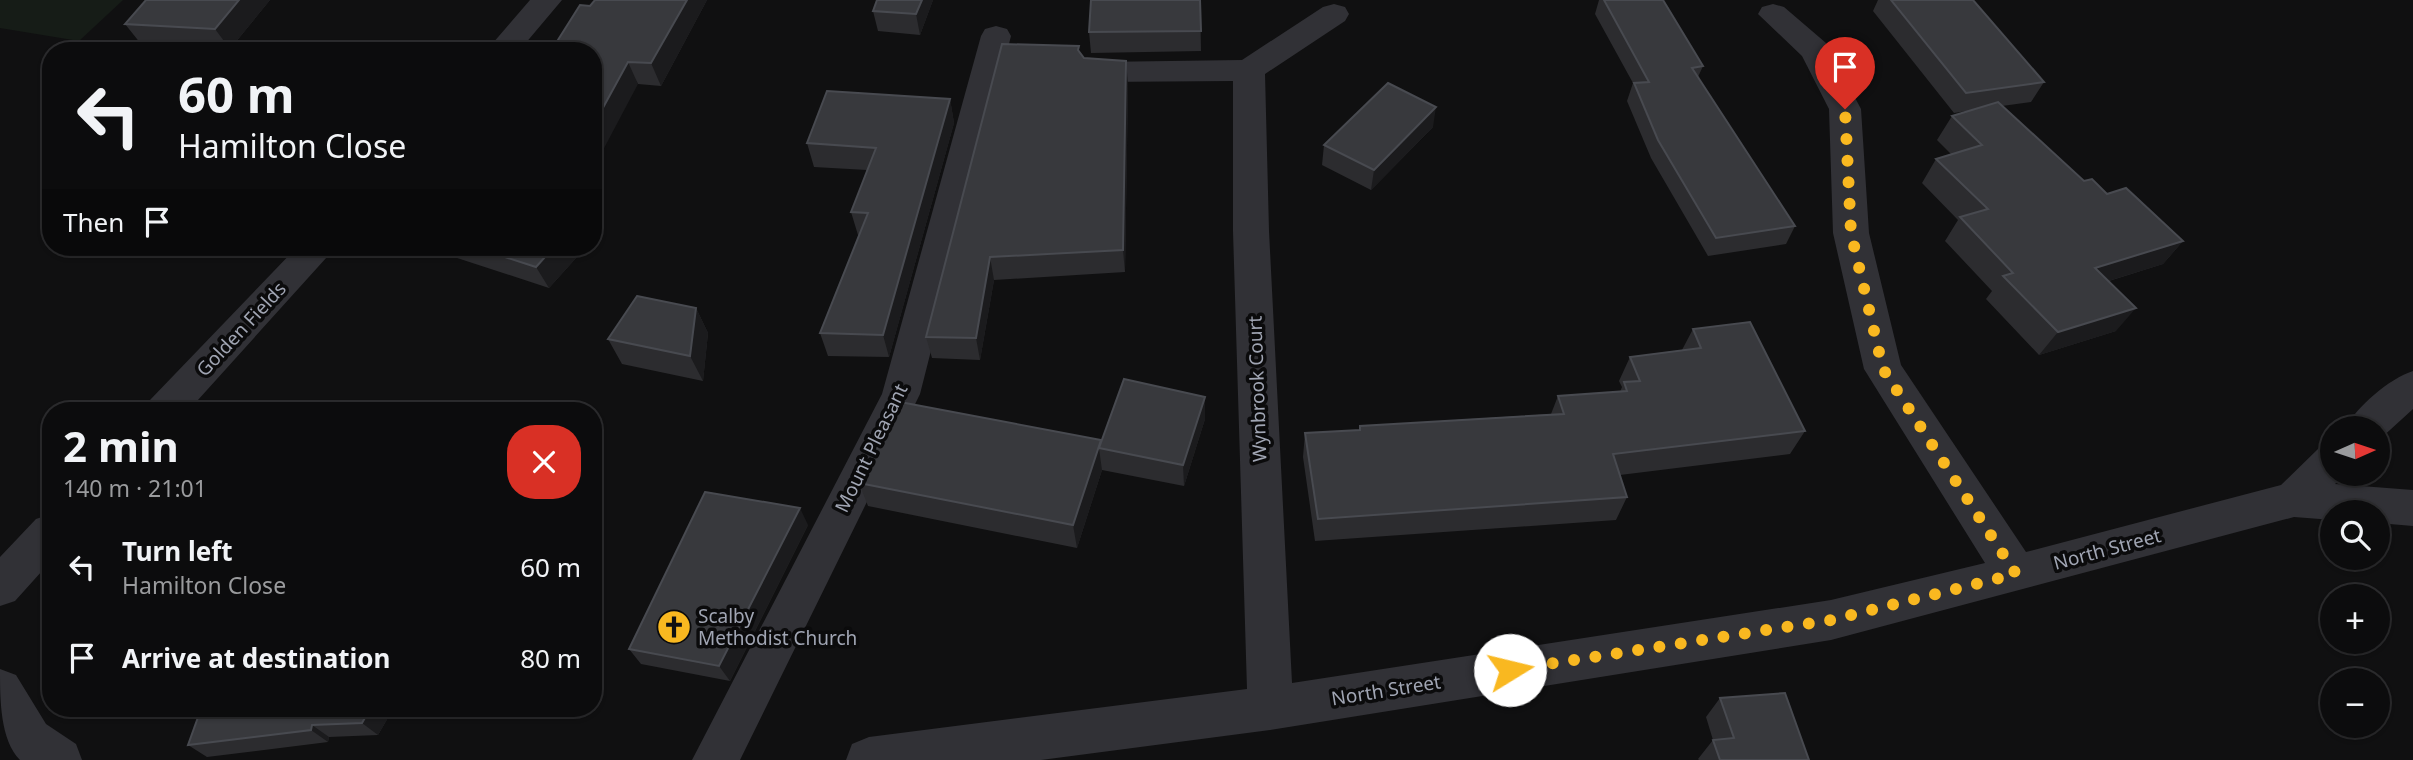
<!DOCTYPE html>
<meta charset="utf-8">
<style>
:root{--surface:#0c0c0d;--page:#1a1a1b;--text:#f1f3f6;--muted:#9a9b9d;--line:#2c2c2e}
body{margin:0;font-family:"Noto Sans",sans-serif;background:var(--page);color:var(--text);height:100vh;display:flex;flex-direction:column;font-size:26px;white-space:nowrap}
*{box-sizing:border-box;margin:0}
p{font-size:23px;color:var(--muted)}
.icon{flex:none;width:38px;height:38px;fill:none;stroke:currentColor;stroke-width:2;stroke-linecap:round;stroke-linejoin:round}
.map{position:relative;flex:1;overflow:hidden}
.drawer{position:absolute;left:42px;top:402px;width:560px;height:315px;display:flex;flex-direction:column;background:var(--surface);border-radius:28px;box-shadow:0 2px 5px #0004,0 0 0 2px var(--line)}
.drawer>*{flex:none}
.guide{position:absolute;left:42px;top:42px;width:560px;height:214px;border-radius:28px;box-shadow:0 2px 5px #0004,0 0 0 2px var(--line);background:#0c0c0d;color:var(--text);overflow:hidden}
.needle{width:46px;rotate:87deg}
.buttons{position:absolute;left:2320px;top:416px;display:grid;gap:14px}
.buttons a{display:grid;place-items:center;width:70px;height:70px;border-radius:50%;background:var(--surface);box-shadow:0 2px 5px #0004,0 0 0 2px var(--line);font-size:35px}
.pin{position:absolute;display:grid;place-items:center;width:60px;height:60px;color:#fff;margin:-72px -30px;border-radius:50% 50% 50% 0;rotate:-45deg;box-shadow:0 0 7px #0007}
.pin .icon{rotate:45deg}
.me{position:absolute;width:77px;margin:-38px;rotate:81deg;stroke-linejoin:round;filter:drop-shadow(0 0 5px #0008)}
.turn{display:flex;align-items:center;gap:24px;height:147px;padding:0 21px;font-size:32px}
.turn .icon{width:91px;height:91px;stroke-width:2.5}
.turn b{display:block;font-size:49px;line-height:60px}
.then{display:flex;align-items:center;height:66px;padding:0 21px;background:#0003;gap:14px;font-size:26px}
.round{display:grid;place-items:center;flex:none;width:74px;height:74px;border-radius:28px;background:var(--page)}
.head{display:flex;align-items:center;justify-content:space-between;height:119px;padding:0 21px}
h1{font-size:42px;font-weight:700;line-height:52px}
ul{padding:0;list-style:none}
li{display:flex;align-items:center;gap:21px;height:91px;padding:0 21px}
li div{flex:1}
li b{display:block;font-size:26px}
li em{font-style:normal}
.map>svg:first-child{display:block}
.green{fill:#161c17}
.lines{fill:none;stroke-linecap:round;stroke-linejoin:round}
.minor{fill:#313136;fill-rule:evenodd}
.wall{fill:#2c2c2f}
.shaded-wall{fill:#1b1b1d}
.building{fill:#38393d;stroke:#484a50;stroke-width:2}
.route{stroke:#f9b820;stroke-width:12;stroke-dasharray:0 21.6}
.labels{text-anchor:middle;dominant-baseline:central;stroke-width:7;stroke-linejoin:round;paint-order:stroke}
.street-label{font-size:19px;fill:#a0a5b3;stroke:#0b0b0c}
.poi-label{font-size:19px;fill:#a0a5b3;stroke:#0b0b0c;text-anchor:start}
</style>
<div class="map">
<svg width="2413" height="760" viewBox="0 0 2413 760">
<rect width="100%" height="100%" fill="#101011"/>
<path class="green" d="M0,0H123L79,41L0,28Z"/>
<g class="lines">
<path class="minor" d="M530,0H562L519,51H486Z
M1334,4L1345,7L1349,14L1345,21L1265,74L1269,231L1292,683L1831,600L1985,563L1864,369L1833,233L1829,109L1802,56L1758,14L1762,7L1773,4L1784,7L1826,43L1861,109L1869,233L1901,365L2026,552L2281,485L2319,448L2333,443V474H2345L2335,484L2413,490V526L2378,523V513H2333V520L2294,517L1831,640L1270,730L1041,760H846L852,744L869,737L1247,689L1233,231V81L1098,82L1087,79L1082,72L1087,65L1098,62L1242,60L1323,7Z
M996,26L1007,29L1011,36L920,394L740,760H692L882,394L981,36L985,29Z
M297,247H336L188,411H145L150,400Z
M2413,371V409L2379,440L2378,429H2345C2357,406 2389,379 2413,371Z
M51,514V561L15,601L0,606V557L36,519Z
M0,669L16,675L46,724L76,744L82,760H20C0,740 0,699 0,669Z"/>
</g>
<path class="wall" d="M146,0H270L230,49L141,44L125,24Z
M595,0H707L661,86L638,84L590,6Z
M933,0L920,35L878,31L873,11Z
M1200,0L1201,51L1091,53L1089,32Z
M1599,0H1663L1703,66L1698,77L1795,226L1786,244L1708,256L1651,158L1627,101L1633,83L1595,14Z
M1878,0H1973L2044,82L2031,102L2002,106L2084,181L2183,241L2163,264L2109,281L2116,331L2039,355L1986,299L1992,291L1945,241L1958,220L1922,183L1936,159L1951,154L1937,140L1952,116L1967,111L1954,113L1873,11Z
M1079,53L1084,58L1128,84L1125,272L994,280L980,360L932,358L926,337Z
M950,99L954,123L889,357L828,356L820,333L860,235H858L851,212L867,170L814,167L807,143Z
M1433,127L1371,190L1322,165L1324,145Z
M445,247H586L549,288L451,256Z
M696,308L708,333L703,381L622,364L608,339Z
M1693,329L1805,431L1790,454L1620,475L1627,497L1616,520L1315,541L1303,457L1305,433L1359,430L1360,426L1551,414L1558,396L1620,392L1622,387L1619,381L1630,357L1682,350Z
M1205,419L1184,486L1102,470L1077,548L868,506L859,483L1101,440Z
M808,525L730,681L641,664L629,649Z
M1720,698L1809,760H1699L1698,759L1713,740L1706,717Z
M201,709H393L378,735L329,737L328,742L207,757L188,745Z"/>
<path class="shaded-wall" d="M239,0H270L230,49L215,29Z
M687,0H707L661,86L651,63Z
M922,0H933L920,35L916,14Z
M1126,61L1128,84L1125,272L1123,250Z
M628,62L638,84L593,169V126Z
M950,99L954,123L889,357L883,335Z
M1436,107L1433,127L1371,190L1374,170Z
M2183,241L2163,264L2076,291L2095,268Z
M554,247H586L549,288L536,267Z
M990,257L994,280L980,360L976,338Z
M696,308L708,333L703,381L690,356Z
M2136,308L2116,331L2039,355L2058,332Z
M1205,397V419L1184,486L1183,465Z
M1101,440L1099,448L1102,470L1077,548L1073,525Z
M800,508L808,525L730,681L719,666Z
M370,709H393L378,735L362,723Z
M312,725L329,737L328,742L311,730Z"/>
<path class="building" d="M146,0H239L215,29L125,24Z
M595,0H687L651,63L628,62L593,126V51H551L580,5L590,6Z
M877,0H922L916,14L873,11Z
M1091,0H1200L1201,31L1089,32Z
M1604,0H1663L1703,66L1692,68L1795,226L1716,238L1658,140L1634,83L1649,82Z
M1891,0H1973L2044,82L1966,93Z
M1002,44L1079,46L1078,50L1084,58L1126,61L1123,250L990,257L976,338L926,337Z
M1388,83L1436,107L1374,170L1324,145Z
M827,91L950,99L883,335L820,333L868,213L851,212L876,148L807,143Z
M1998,102L2084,181L2092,179L2107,194L2126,188L2183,241L2095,268L2136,308L2058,332L2003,276L2013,273L1960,217L1988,209L1936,159L1982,145L1952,116Z
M474,247H554L536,267Z
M637,296L696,308L690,356L608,339Z
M1750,322L1805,431L1613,454L1627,497L1318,519L1305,433L1360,430V426L1564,414L1558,396L1627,391L1624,382L1640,381L1630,357L1701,348L1693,329Z
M1124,379L1205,397L1183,465L1099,448Z
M900,402L1101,440L1073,525L859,483Z
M705,492L800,508L719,666L629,649Z
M1785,693L1809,760H1720L1713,740L1734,738L1720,698Z
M201,709H370L362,723L312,725L311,730L188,745Z"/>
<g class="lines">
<path class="route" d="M1510,670L1831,620L2016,574L1883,369L1851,233L1845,109"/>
</g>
<defs>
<g id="church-disc" transform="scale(1.75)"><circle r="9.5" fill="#f9b820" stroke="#0b0b0c"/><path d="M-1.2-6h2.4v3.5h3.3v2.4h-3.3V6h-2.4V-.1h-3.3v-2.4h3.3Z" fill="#111"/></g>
</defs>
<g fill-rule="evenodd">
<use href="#church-disc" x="674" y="627"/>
</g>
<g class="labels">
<g class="street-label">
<text transform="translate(241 329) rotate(-47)">Golden Fields</text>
<text transform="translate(1257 389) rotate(-92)">Wynbrook Court</text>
<text transform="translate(871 448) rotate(-64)">Mount Pleasant</text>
<text transform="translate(2107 549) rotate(-15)">North Street</text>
<text transform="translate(1386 690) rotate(-9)">North Street</text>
</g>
<g class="poi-label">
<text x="698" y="616">Scalby<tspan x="698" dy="22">Methodist Church</tspan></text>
</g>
</g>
</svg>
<div class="buttons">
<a><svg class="needle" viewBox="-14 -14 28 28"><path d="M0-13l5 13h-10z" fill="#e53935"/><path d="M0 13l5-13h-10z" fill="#9a9b9d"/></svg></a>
<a><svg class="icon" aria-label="search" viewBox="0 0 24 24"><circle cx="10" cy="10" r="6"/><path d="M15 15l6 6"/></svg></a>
<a>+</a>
<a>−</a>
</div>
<div class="pin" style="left:1845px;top:109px;background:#d93025"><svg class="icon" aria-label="arrive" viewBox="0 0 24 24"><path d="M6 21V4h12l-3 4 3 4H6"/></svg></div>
<svg class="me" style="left:1510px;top:670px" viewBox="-20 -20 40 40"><circle r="19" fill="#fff"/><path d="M0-13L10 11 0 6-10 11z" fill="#f9b820"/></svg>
<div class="guide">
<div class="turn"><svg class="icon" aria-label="left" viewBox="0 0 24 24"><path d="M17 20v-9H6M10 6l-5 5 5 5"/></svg><div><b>60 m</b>Hamilton Close</div></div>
<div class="then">Then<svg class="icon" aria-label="arrive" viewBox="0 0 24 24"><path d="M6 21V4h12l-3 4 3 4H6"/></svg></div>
</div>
<section class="drawer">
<div class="head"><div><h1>2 min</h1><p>140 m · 21:01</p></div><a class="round" style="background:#d93025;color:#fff"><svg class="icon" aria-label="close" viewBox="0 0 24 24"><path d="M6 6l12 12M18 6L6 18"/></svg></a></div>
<ul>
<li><svg class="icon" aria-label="left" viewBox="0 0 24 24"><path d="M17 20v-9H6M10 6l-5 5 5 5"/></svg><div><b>Turn left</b><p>Hamilton Close</p></div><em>60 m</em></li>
<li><svg class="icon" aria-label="arrive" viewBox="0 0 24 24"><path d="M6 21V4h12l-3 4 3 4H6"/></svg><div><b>Arrive at destination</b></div><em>80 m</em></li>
</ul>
</section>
</div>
